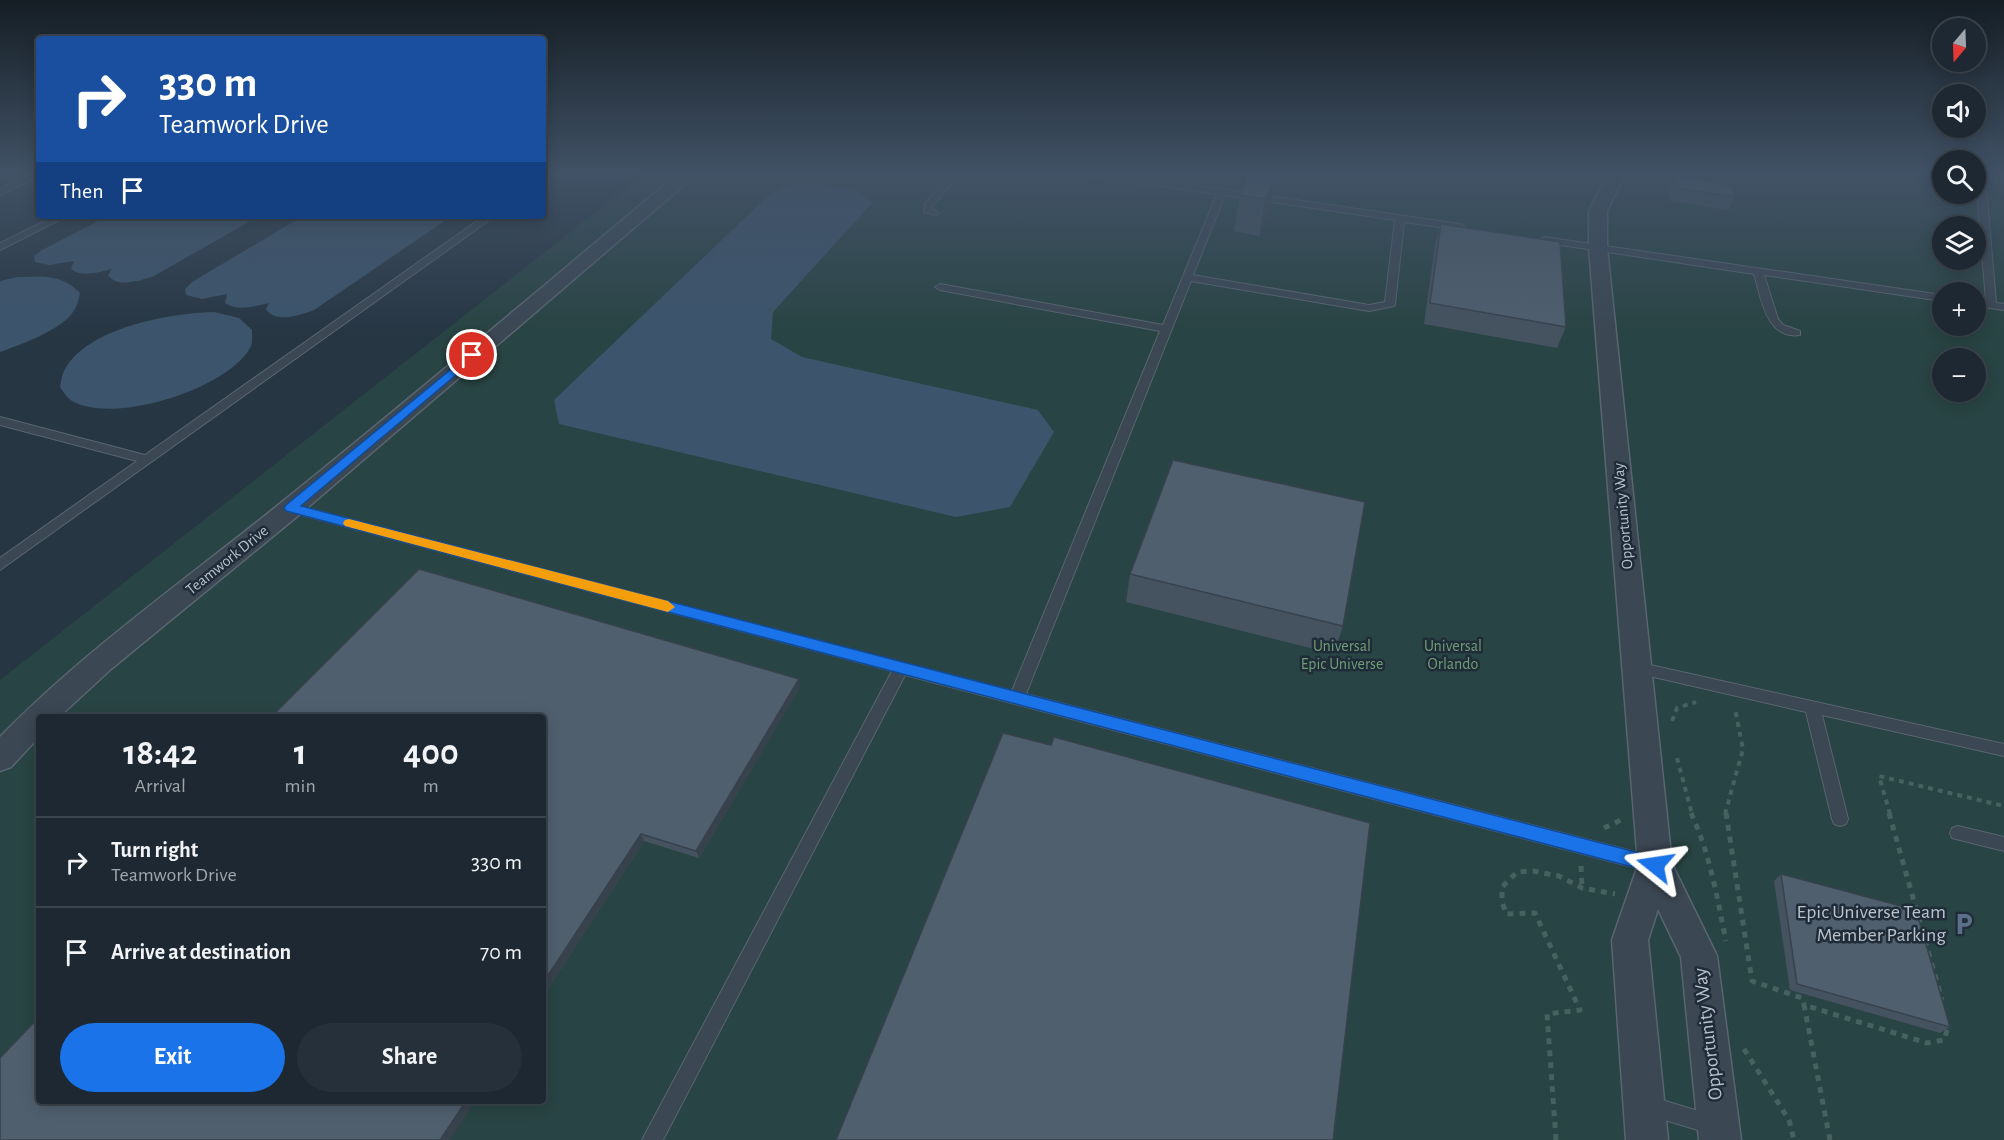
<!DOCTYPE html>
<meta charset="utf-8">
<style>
:root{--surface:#1d2832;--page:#25303a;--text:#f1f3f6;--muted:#a0a6ac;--line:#3b444d;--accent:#1a73e8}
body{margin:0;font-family:"Alegreya Sans",sans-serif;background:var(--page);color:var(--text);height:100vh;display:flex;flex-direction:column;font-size:22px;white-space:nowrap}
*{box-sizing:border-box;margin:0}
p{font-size:20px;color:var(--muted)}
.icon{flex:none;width:33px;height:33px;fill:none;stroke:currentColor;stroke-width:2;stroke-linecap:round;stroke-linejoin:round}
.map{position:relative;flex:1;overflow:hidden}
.panel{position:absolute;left:36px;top:714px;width:510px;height:390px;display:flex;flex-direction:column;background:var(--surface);border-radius:6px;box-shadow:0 3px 15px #0003,0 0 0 2px var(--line)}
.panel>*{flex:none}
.hud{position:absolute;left:36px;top:36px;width:510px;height:183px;border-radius:6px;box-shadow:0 3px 15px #0003,0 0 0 2px var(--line);background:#1a4fa0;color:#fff;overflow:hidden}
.needle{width:39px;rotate:199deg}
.fabs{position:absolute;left:1932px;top:18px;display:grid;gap:12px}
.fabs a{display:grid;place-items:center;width:54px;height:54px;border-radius:50%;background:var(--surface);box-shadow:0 3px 15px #0003,0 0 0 2px var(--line);font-size:30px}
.pin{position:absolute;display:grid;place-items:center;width:51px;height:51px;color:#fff;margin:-26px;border:3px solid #fff;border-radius:50%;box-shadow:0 2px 6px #0007}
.me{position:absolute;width:66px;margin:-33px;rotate:285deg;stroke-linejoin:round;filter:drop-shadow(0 0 4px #0008)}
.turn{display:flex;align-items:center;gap:21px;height:126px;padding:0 24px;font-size:27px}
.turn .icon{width:78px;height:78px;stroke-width:2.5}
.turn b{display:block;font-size:42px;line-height:51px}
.then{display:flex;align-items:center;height:57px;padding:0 24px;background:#0003;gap:12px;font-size:22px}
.eta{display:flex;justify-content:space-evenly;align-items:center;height:102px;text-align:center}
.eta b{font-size:36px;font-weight:600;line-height:42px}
.button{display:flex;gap:12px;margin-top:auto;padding:12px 24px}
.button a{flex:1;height:69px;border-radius:36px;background:var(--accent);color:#fff;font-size:24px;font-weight:600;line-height:69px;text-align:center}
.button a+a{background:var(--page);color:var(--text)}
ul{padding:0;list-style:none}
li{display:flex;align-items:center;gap:18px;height:90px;padding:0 24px;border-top:2px solid var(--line)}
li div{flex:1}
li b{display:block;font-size:22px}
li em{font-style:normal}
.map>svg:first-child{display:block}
.green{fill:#294444;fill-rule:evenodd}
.water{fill:#3c556c}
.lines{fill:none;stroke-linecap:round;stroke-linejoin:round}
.service-casing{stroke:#596570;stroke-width:2}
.minor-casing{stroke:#596570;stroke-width:3}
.path-far1{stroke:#476060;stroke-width:4;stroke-dasharray:5 5;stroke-linecap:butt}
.path{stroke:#476060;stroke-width:5;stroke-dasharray:6 6;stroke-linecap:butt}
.service{fill:#3b4753;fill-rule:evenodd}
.minor{fill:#3b4753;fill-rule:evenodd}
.wall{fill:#45525f}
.shaded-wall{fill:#38424d}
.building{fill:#505f6e;stroke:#38424d;stroke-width:1.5}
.route{fill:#1a73e8;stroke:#114b97;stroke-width:1.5}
.slow{fill:#f59e0b}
.labels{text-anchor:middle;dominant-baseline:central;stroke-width:5;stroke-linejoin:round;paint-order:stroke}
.street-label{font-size:16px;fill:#b8c2cc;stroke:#202c38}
.park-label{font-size:16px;fill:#6f9d75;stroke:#202c38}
.near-poi-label{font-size:20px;fill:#b8c2cc;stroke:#202c38;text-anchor:end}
.near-street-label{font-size:20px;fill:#b8c2cc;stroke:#202c38}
</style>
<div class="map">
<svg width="2004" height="1140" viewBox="0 0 2004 1140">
<rect width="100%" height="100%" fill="#273643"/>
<path class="green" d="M647,172H1942V194H1976V172H2004V1140H0V680ZM1942,226H1976V260H1942ZM1942,292H1976V326H1942ZM1942,358H1976V392H1942ZM39,717H543V1101H39Z"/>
<path class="water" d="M799,181L858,190L872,203L773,312L771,339L802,357L1038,410L1054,432L1010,507L956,517L559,424L554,400L771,193Z
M108,216H259L154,276C142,280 117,289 108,275L112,269C99,272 83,278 71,269L74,261L49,265L35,262L34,256L42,250Z
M303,216H452L314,310C300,315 276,324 266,309L269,303C255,306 239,312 225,303L227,294L202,299L186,295L185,289L192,282Z
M17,277C42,277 61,273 80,293C79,297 78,303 76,307C66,329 22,344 0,352V281Z
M214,312L239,318L252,330C252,336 253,343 250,348C227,389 114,425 72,401C67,398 63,391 60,387C61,382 62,374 65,369C89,327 171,313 214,312Z"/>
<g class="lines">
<g class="service-casing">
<path id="service" d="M34,172H39V176L0,195V189Z
M546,172H556L543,181V174Z
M952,172H961L932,206V209L939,213L937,215L924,212L925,204Z
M1080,172H1103L1460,224L1465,227L1460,230L1404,222L1395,304L1394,306L1369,311L1191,281L1026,694L1655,857L1661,860L1664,865L1661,870L1655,873L905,675L663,1140H642L892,671L291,512L285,508L291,504L1012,691L1160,331L940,290L935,287L940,284L1163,325L1217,194L1084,175ZM1225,195L1395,220L1385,302L1369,305L1193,275Z
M1976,180L1986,186L1996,303L2004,304V310L1976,306V300L1986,301Z
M55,216H67L0,250V243Z
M484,216H495L0,570V558L137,461L0,425V417L145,455Z
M1544,237L1942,295V301L1764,275L1778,319L1783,325L1800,331V335C1766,340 1761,297 1754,274L1541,242L1539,240Z
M1637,662L2004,744V756L1822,715L1848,819L1846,824L1840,826L1834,824L1832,819L1806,712L1632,672L1630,668L1632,664Z
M1958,826L2004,837V851L1952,838L1950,833L1952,828Z
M1649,1096L1721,1118L1724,1125L1721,1132L1714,1135L1642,1113L1639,1106L1642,1099Z"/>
</g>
<g class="minor-casing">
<path id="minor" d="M680,172H699L300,514L111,669L59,717H39V737L11,767L0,771V737C86,649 187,579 282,502C416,394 548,282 680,172Z
M1609,172H1626L1607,211V248L1672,864L1717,956L1741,1140H1699L1681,957L1658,909L1648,940L1668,1140H1626L1612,940L1638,865L1589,248V211Z"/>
</g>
<path class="path-far1" d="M1672,721L1677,708L1696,702
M1677,758L1692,814
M1725,814L1743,749L1735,709
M1890,814L1879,776L2004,806"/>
<path class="path" d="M1691,813C1710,854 1717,897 1726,941
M1726,813L1752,981L1802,998L1804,1005
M1889,813L1942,1000
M1604,828L1621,820
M1581,866L1582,888
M1744,1049L1789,1120L1794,1140
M1556,1140L1547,1014L1580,1010L1535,913L1506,914L1502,901V887L1517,872L1533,871L1559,876L1582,888L1615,894
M1830,1140L1804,1005L1927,1043L1944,1040L1949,1024"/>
<use href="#service" class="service"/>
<use href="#minor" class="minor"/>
</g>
<path class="wall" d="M1277,172L1270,208L1259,236L1234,231L1240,195Z
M1674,176L1735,197L1728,210L1670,201L1668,189Z
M1441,224L1566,327L1557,348L1424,324L1435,244Z
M1130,574L1343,626L1334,654L1126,602Z
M800,687L699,858L644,841L543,997V717H276L274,714Z
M1781,874L1950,1027L1940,1033L1790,990L1774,881Z"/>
<path class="shaded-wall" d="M1277,172L1270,208L1259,236L1265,199Z
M799,679L800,687L699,858L696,851Z
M641,834L644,841L543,997V983Z
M466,1101H475L450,1140H440Z"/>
<path class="building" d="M1249,172H1277L1265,199L1240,195Z
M1674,176L1732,185L1735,197L1676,188Z
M1441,224L1560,242L1566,327L1430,303Z
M1173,460L1365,502L1343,626L1130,574Z
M419,569L799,679L696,851L641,834L543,983V717H284L274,714Z
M1003,733L1051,745L1054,737L1370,823L1333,1140H836Z
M1781,874L1916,910L1950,1027L1797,984Z
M39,1017V1101H466L440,1140H0V1058Z"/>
<linearGradient id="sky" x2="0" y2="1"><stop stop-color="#151e25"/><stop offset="0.52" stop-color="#415266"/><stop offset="1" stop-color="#415266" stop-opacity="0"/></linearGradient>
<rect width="2004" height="332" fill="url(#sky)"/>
<path class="route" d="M472,352L478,355L476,358L301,506L1655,857L1661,860L1664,865L1661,871L1655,873L286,511L284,508L286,505Z"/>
<path class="slow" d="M349,519L668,601L675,607L668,612L345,526L343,523L345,520Z"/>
<defs>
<g id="parking-bare" transform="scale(1.8)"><path d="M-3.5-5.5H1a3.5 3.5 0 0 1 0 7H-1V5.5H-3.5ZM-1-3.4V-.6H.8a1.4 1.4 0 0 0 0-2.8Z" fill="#5c6f8a" stroke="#202c38" stroke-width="2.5" paint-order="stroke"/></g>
</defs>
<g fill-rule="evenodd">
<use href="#parking-bare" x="1964" y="924"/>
</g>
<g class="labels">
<g class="street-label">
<text transform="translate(1623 516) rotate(-95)">Opportunity Way</text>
<text transform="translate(227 560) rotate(-39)">Teamwork Drive</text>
</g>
<g class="park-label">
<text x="1342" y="646">Universal<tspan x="1342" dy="18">Epic Universe</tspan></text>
<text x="1453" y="646">Universal<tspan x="1453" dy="18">Orlando</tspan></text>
</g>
<g class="near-poi-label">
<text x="1946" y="912">Epic Universe Team<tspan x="1946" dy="23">Member Parking</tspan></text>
</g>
<g class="near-street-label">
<text transform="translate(1708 1034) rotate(-97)">Opportunity Way</text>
</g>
</g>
</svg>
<div class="fabs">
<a><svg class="needle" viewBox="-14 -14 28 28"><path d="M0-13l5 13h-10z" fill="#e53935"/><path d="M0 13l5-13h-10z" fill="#a0a6ac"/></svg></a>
<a><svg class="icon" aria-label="sound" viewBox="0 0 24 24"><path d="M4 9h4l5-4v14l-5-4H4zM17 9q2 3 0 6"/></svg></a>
<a><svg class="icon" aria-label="search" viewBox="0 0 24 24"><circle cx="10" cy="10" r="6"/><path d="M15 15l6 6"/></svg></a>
<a><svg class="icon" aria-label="layers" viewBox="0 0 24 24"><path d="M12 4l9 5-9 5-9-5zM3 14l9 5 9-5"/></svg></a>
<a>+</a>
<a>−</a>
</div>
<div class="pin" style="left:472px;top:355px;background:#d93025"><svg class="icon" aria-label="arrive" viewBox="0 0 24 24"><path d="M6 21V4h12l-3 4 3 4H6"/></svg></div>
<svg class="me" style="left:1655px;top:865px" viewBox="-20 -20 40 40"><path d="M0-17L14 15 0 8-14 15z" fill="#1a73e8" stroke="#fff" stroke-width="4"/></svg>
<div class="hud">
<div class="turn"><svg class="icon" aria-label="right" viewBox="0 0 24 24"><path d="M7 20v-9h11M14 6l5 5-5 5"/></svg><div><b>330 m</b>Teamwork Drive</div></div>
<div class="then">Then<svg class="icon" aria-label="arrive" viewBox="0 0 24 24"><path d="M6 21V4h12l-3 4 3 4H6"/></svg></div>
</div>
<section class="panel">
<div class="eta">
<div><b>18:42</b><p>Arrival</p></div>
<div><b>1</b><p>min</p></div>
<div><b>400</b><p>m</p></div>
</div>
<ul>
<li><svg class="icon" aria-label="right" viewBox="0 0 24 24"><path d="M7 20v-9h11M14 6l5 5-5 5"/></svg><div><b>Turn right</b><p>Teamwork Drive</p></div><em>330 m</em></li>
<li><svg class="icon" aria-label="arrive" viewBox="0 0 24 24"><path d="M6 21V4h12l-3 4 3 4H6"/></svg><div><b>Arrive at destination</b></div><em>70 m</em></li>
</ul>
<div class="button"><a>Exit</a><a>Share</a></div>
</section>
</div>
